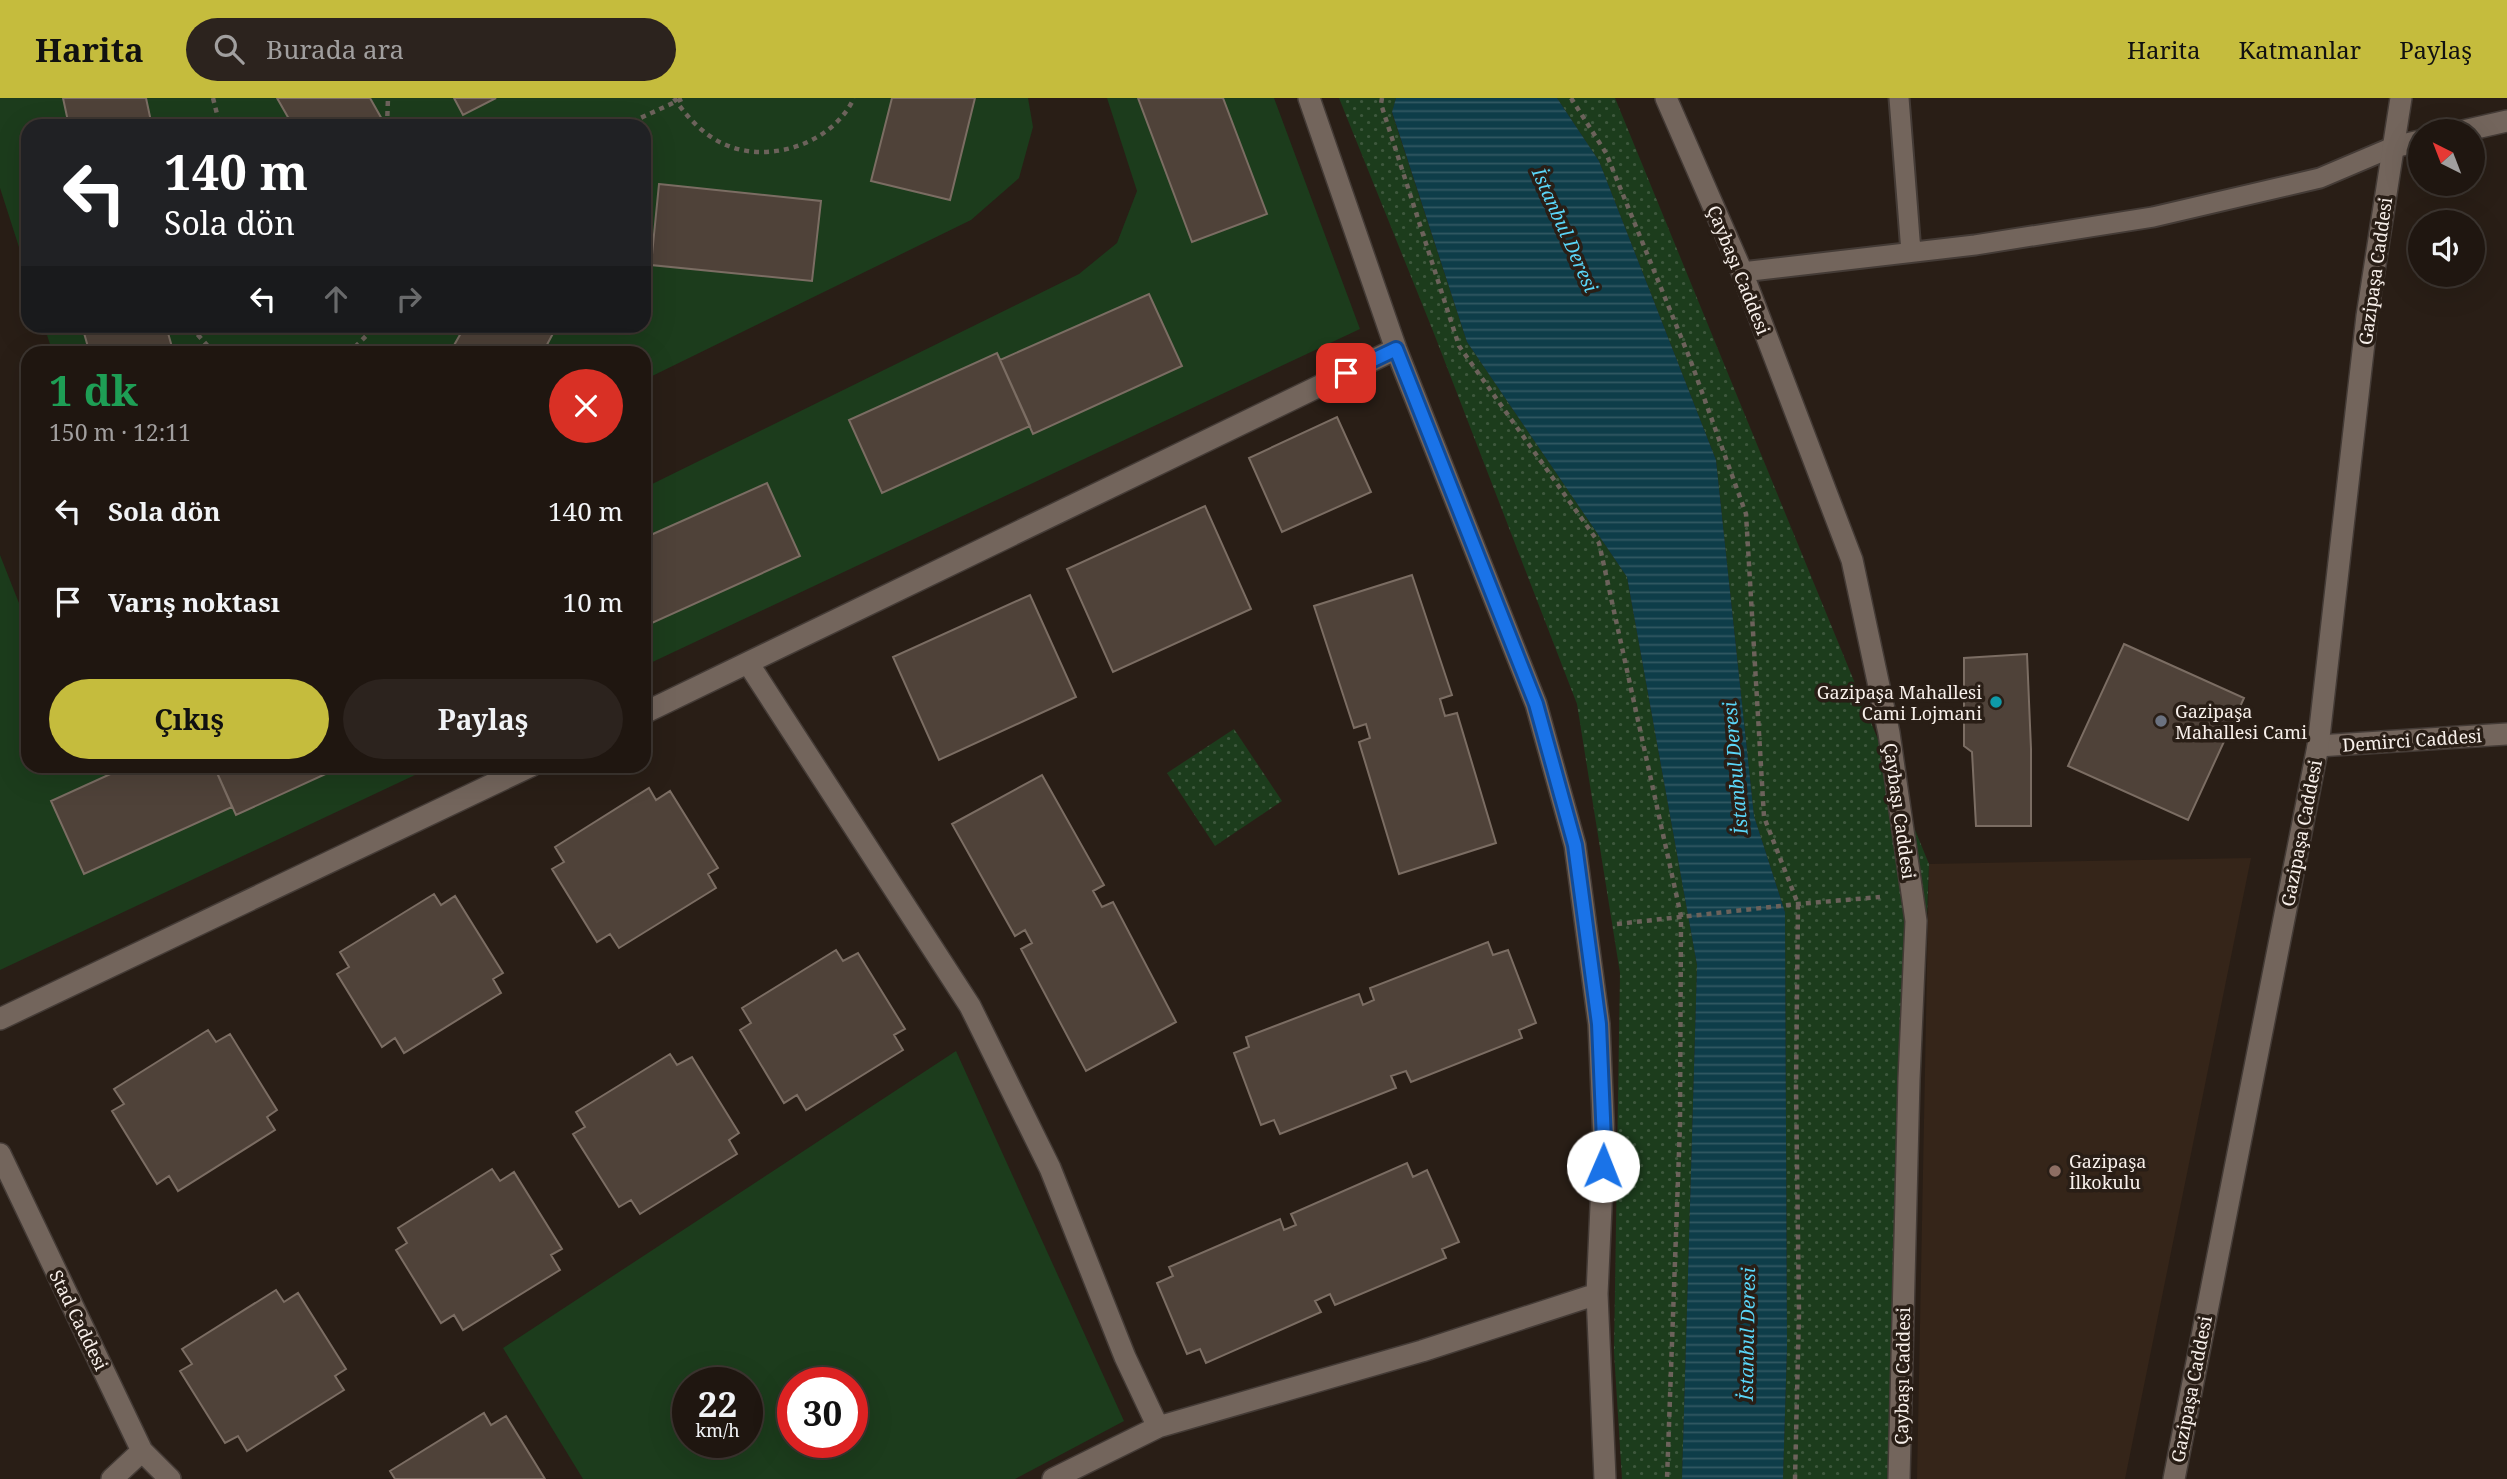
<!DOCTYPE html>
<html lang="tr">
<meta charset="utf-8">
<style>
:root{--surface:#1f1610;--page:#2c231e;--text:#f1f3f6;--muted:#a19f9f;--line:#3c3530;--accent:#c5bc3d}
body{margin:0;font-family:"Noto Serif",serif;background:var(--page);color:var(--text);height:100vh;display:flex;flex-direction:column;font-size:26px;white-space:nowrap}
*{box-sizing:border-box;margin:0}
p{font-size:23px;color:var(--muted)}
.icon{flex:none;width:38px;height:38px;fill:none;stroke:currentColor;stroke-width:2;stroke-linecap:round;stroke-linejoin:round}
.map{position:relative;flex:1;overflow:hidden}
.drawer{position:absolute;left:21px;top:248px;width:630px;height:427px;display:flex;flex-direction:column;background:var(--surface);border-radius:21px;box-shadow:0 7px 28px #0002,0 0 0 2px var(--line)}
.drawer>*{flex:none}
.guide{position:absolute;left:21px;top:21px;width:630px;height:214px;border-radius:21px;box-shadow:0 7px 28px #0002,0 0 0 2px var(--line);background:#202124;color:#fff;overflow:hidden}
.needle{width:46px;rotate:318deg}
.fabs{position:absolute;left:2408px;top:21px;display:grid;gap:14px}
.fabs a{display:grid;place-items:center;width:77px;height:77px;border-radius:50%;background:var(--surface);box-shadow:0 7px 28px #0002,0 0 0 2px var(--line);font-size:35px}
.speed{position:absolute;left:672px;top:1269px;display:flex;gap:14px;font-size:35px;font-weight:700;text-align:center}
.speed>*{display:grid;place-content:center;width:91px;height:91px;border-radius:50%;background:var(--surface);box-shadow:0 7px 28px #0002,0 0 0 2px var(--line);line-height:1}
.speed small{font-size:18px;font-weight:400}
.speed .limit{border:10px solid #d22;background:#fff;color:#111}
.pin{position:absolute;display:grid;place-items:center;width:60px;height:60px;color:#fff;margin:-30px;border-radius:14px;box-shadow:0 4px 10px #0006}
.me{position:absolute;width:77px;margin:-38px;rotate:1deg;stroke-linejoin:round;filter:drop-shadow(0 0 5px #0008)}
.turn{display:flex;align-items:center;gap:24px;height:147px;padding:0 28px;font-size:32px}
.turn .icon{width:91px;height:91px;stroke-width:2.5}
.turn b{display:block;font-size:49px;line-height:60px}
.lanes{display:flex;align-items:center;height:66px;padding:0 28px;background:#0003;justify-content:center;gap:35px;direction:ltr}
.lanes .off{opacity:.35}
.round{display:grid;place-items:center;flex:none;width:74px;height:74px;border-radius:37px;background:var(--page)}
.headline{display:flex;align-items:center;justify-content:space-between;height:119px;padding:0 28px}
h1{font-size:42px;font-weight:700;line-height:52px;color:#1e9e55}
.button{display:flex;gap:14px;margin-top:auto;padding:14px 28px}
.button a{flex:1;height:80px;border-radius:42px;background:var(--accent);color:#111;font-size:28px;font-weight:700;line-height:80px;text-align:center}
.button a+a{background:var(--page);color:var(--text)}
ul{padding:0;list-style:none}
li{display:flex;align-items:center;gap:21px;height:91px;padding:0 28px}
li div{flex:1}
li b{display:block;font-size:26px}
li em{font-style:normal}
header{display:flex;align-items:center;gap:42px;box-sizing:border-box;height:98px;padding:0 35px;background:var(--accent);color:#111}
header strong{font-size:33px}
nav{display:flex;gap:38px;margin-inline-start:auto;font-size:24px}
.search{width:490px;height:63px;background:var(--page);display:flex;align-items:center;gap:18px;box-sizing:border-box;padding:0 24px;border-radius:38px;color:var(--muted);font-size:26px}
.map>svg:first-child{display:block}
.built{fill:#352519}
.green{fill:#1c3c1c;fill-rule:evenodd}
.park{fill:url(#park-dots)}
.water{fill:url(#water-rules)}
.building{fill:#4f4239;stroke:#7b6d63;stroke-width:2}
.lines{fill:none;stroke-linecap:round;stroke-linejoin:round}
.lane-casing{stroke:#443b36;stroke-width:23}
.street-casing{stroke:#443b36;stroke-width:24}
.secondary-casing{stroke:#443b36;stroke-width:24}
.path{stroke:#6c625b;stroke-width:4.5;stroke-dasharray:5 5;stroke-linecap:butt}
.lane{stroke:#73655c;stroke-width:19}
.street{stroke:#73655c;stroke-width:21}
.secondary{stroke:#73655c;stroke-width:21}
.route-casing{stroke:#114b97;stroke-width:18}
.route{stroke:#1a73e8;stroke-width:12}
.culture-dot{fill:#0f9aa8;stroke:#291e16;stroke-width:2.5}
.worship-dot{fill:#6b7280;stroke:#291e16;stroke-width:2.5}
.education-dot{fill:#8d6e63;stroke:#291e16;stroke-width:2.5}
.labels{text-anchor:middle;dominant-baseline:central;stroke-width:7;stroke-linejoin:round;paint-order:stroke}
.street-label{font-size:18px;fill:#f8f0eb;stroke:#291e16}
.poi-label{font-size:18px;fill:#f8f0eb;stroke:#291e16;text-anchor:start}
.water-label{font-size:19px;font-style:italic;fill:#5ad5f7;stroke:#291e16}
</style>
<header>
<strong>Harita</strong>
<div class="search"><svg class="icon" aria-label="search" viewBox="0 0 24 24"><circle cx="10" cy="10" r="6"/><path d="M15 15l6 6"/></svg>Burada ara</div>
<nav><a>Harita</a><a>Katmanlar</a><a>Paylaş</a></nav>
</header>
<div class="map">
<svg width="2507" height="1381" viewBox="0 0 2507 1381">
<defs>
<pattern id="park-dots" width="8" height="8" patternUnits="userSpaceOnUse" patternTransform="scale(1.75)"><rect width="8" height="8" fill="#1c3c1c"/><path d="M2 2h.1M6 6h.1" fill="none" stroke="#3e583d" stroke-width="1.8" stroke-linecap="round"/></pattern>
<pattern id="water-rules" width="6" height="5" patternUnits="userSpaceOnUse" patternTransform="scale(1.75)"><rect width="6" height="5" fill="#0e3d49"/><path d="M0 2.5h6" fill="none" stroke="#325963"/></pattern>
</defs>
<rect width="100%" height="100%" fill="#291e16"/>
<path class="built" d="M2251,760L2125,1381H1917L1929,766Z"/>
<path class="green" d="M0,0H1028L1033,29L1019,80L971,122L644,282V256L53,255L44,228H644V28H28V177L0,90Z
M1107,0H1274L1360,231L644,568V390L1079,176L1117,145L1137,93Z
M0,457L28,528V668L432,669L0,872Z
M956,953L1124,1323L1015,1381H583L503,1250ZM688,1284H747V1344H688ZM793,1284H852V1344H793Z"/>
<path class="park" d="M1339,0H1396L1392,15L1467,244L1627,479L1697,867L1682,1381H1622L1614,1254L1620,875L1577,606L1433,233Z
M1557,0H1615L1929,766L1905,1381H1783L1787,1249L1785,814L1754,718L1716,362L1599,63Z
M1234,631L1282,703L1215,748L1167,675Z"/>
<path class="water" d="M1396,0H1557L1599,63L1716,362L1754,718L1785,814L1787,1249L1783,1381H1682L1697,867L1627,479L1467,244L1392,14Z"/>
<path class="building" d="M63,0H146L152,28H69Z
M277,0H370L383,23L375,28H293Z
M454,0H496L463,17Z
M892,0H975L950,102L871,83Z
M1138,0H1223L1267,116L1192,144Z
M659,86L821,103L812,183L651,167Z
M1149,196L1182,268L1033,336L1000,262Z
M82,228H166L174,256H90Z
M465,228H557L542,256H449Z
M997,255L1030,328L882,395L849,322Z
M1337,319L1371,394L1282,434L1249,360Z
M767,385L800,458L652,525L644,507V440Z
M1205,408L1251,511L1113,574L1067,471Z
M1412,477L1452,597L1440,601L1445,618L1457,615L1496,745L1399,776L1359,644L1370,640L1366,626L1354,630L1314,508Z
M1030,497L1076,599L939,662L893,559Z
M2124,546L2244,600L2188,722L2068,668Z
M2027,556L2031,651V728H1976L1972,654L1964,648V560Z
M128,668H214L232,709L84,776L51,703Z
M214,668H343L236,717Z
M1042,677L1104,787L1093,793L1102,809L1113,804L1176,924L1086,973L1021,851L1032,845L1025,832L1015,838L952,726Z
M649,690L656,702L670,693L718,770L708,776L716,790L619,850L610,836L597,844L552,771L564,764L555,749Z
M434,796L441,807L455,798L503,875L493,881L501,895L404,955L395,940L382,949L337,876L349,869L340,854Z
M1488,844L1493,857L1508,852L1536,925L1519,932L1522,940L1411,984L1406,973L1391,978L1396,990L1280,1036L1274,1022L1261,1027L1234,955L1249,949L1246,939L1359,896L1363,907L1374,902L1370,890Z
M836,852L843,863L858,855L905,931L894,937L903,952L806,1012L797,997L784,1005L740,932L751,925L742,910Z
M208,932L216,944L230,936L277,1012L267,1019L275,1032L178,1093L169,1078L157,1086L112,1013L124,1006L114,991Z
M670,956L677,967L692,959L739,1035L729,1042L737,1056L640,1116L631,1102L619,1109L573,1036L585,1029L576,1014Z
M1407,1065L1413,1079L1427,1072L1459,1144L1442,1151L1446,1160L1335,1207L1330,1196L1315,1203L1321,1214L1206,1265L1200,1251L1187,1256L1157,1185L1173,1178L1169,1169L1280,1121L1284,1132L1296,1127L1291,1116Z
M492,1071L500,1083L514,1074L562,1151L551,1157L560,1172L463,1232L454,1217L441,1225L396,1152L407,1145L398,1130Z
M276,1192L284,1204L298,1195L346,1271L335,1278L344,1292L247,1353L238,1338L225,1345L180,1273L192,1266L182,1251Z
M484,1315L491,1327L506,1318L545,1381H395L390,1373Z"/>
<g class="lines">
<g class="lane-casing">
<path id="lane" d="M1899,0L1911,154
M1742,174L1975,147L2153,119L2320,80L2393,49"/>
</g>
<g class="street-casing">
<path id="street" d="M1309,0L1396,251L1536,606L1575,747L1599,926L1604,1043L1597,1196L1605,1381
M1666,0L1742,174L1852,462L1889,635L1916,823L1909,981L1899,1381
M2463,33L2507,23
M2393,49L2420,43
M748,565L970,908L1050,1070L1125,1259L1158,1329
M644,615L1396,251
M2318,648L2507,636
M0,921L531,668
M0,1056L142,1353L170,1381
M112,1381L142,1353
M1053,1381L1158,1329L1422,1253L1597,1196"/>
</g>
<g class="secondary-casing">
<path id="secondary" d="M2174,1381L2318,648L2367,218L2401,0"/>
</g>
<path class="path" d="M213,0L220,28
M674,0C687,19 704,38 726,47C771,66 833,45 854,0
M1382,0L1381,6L1459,248L1599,445L1681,818L1680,1027L1667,1381
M1571,0L1606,55L1690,261L1746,416L1764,719L1798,806L1796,989L1799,1215L1795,1381
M387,28L388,0
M623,28L684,0
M193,228L198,237L215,256
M348,256L367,237L371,228
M1617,826L1798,806L1880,799"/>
<use href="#lane" class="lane"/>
<use href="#street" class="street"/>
<use href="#secondary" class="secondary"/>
</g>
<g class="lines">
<g class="route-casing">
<path id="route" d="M1346,275L1396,251L1536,606L1575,747L1599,926L1604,1043L1603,1068"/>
</g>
<use href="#route" class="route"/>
</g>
<circle class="culture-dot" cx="1996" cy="604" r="7"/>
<circle class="worship-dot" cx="2161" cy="623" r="7"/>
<circle class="education-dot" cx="2055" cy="1073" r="7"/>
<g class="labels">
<g class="street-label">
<text transform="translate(1739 172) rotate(68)">Çaybaşı Caddesi</text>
<text transform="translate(2375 173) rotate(-82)">Gazipaşa Caddesi</text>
<text transform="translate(2412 642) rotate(-4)">Demirci Caddesi</text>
<text transform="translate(1900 713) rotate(82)">Çaybaşı Caddesi</text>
<text transform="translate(2301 735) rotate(-79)">Gazipaşa Caddesi</text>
<text transform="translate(79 1222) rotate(64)">Stad Caddesi</text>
<text transform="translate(1902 1278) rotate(-89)">Çaybaşı Caddesi</text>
<text transform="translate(2191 1291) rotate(-79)">Gazipaşa Caddesi</text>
</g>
<g class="poi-label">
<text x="1982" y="594" text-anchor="end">Gazipaşa Mahallesi<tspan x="1982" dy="21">Cami Lojmani</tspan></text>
<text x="2175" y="613">Gazipaşa<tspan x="2175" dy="21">Mahallesi Cami</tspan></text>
<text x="2069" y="1063">Gazipaşa<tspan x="2069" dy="21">İlkokulu</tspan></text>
</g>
<g class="water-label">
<text transform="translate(1565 132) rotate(66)">İstanbul Deresi</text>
<text transform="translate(1735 670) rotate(-95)">İstanbul Deresi</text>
<text transform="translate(1747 1236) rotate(-89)">İstanbul Deresi</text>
</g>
</g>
</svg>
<div class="fabs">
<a><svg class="needle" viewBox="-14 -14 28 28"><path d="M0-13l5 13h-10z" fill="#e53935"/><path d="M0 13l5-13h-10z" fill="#a19f9f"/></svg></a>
<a><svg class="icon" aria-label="sound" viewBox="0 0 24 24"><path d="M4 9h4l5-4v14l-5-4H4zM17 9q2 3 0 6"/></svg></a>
</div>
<div class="speed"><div>22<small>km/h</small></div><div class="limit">30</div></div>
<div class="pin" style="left:1346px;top:275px;background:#d93025"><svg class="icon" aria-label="arrive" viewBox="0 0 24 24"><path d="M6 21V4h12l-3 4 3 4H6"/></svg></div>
<svg class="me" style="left:1603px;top:1068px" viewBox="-20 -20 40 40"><circle r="19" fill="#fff"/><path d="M0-13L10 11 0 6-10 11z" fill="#1a73e8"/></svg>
<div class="guide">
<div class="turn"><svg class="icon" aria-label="left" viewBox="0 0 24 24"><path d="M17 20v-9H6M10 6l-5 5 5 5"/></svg><div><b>140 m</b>Sola dön</div></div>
<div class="lanes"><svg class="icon" aria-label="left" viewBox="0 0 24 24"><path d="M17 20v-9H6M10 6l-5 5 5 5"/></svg><svg class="icon off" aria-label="ahead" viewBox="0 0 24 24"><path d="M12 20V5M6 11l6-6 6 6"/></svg><svg class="icon off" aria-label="right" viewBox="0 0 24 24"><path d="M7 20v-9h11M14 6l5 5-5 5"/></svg></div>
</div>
<section class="drawer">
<div class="headline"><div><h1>1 dk</h1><p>150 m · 12:11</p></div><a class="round" style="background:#d93025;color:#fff"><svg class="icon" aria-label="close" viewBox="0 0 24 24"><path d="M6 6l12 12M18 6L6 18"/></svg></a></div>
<ul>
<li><svg class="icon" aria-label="left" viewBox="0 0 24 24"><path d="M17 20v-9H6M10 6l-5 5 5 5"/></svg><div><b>Sola dön</b></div><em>140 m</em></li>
<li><svg class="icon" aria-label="arrive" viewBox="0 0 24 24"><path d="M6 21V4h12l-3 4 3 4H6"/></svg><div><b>Varış noktası</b></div><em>10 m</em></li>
</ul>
<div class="button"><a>Çıkış</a><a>Paylaş</a></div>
</section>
</div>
